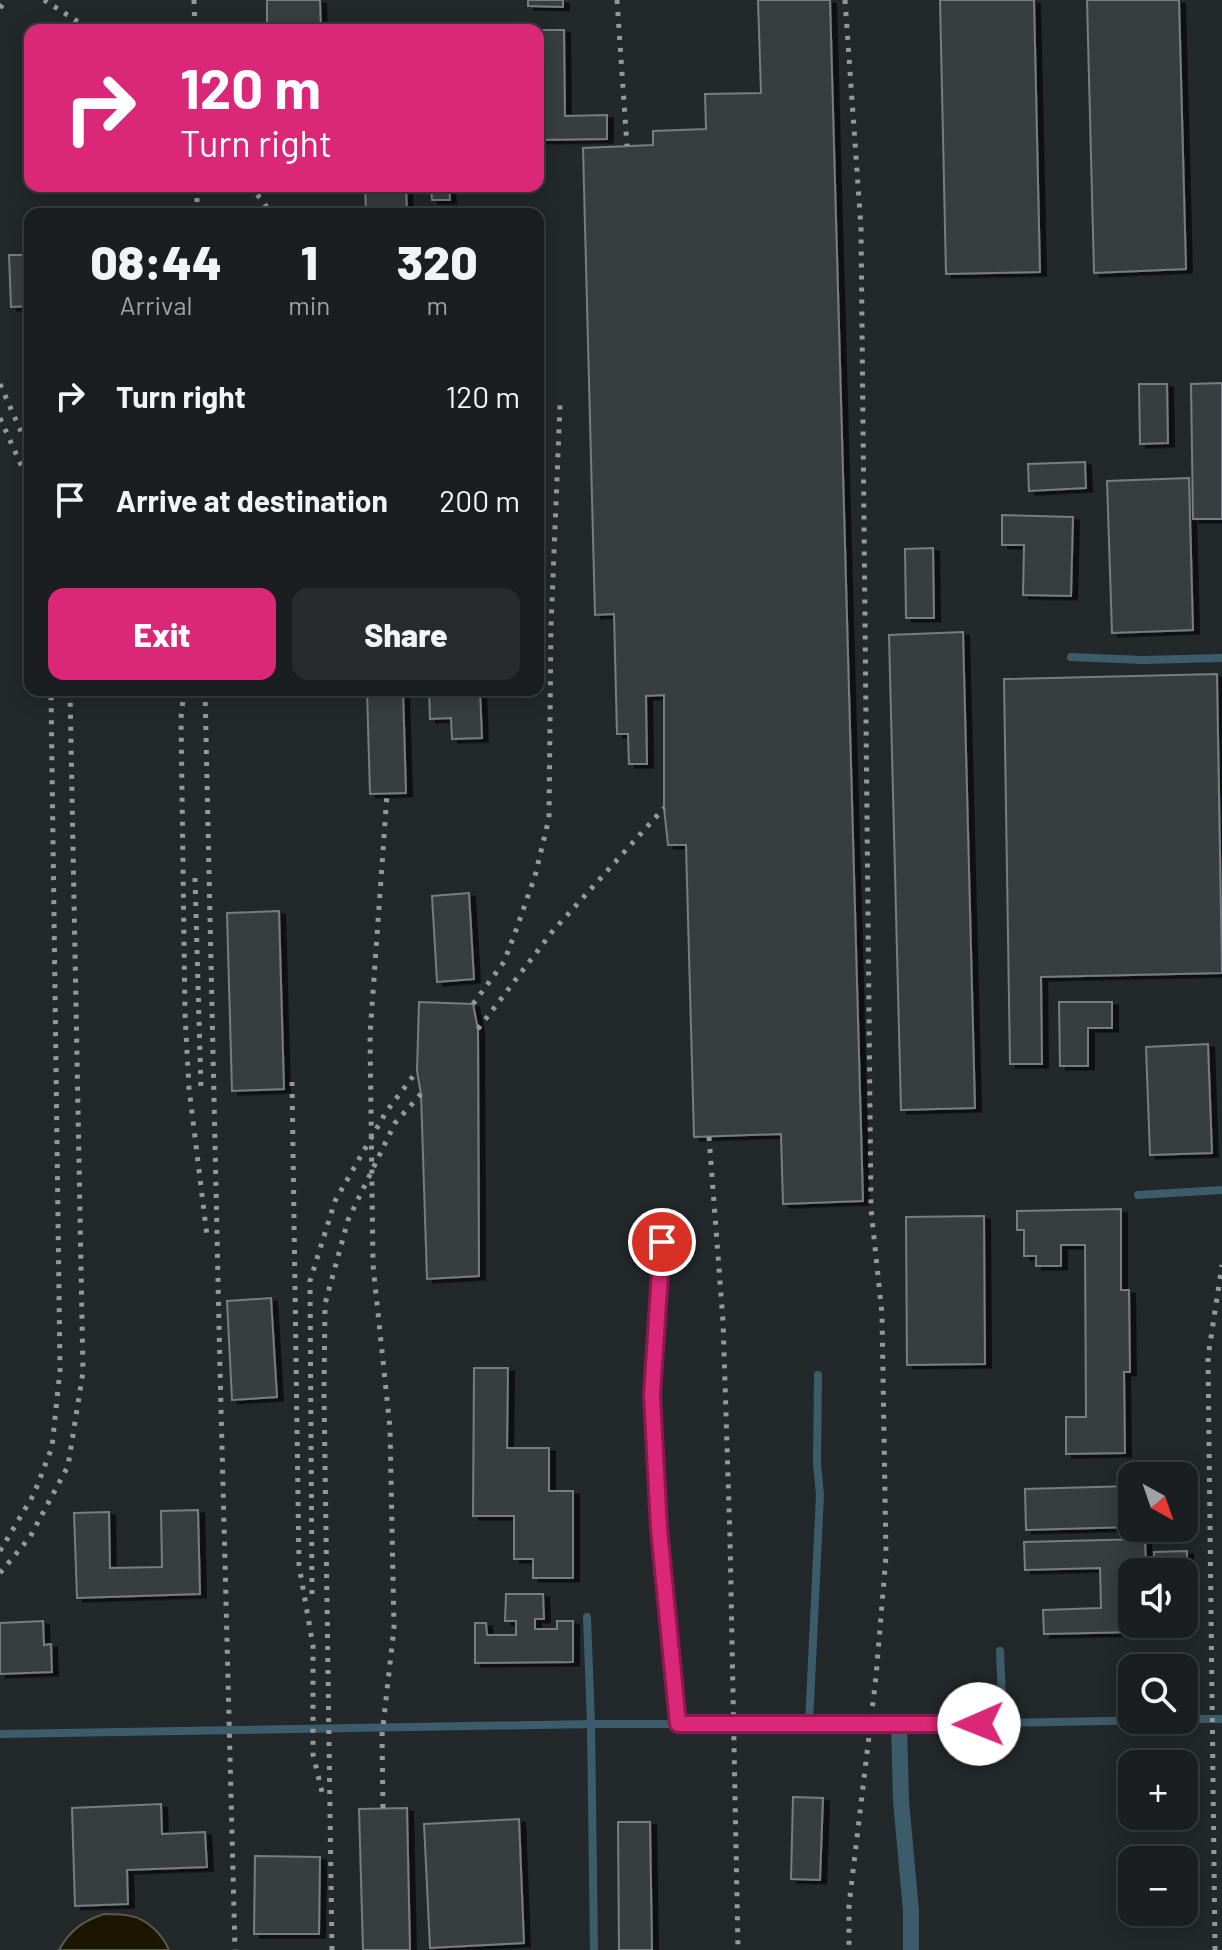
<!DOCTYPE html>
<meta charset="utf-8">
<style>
:root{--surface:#1a1e20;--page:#272b2d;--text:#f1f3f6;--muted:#9fa2a5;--line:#383c3e;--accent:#db2777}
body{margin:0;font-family:Barlow,sans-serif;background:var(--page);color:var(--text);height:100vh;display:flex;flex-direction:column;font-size:30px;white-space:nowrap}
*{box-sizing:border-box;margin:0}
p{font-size:26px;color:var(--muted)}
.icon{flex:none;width:44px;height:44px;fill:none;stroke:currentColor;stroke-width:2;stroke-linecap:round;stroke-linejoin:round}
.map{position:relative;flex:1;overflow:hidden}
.details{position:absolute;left:24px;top:208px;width:520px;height:488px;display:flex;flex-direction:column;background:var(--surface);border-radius:16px;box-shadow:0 4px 20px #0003,0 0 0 2px var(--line)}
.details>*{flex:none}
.guide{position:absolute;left:24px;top:24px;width:520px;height:168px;border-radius:16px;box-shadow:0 4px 20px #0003,0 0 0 2px var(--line);background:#db2777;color:#fff;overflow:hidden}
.needle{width:52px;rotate:140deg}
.fabs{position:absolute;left:1118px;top:1462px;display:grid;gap:16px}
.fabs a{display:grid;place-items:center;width:80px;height:80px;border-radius:16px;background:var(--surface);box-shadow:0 4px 20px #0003,0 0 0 2px var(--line);font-size:40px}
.pin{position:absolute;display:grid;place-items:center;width:68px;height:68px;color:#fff;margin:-34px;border:4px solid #fff;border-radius:50%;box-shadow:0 2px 8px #0007}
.me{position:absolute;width:88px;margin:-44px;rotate:269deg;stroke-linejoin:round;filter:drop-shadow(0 0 6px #0008)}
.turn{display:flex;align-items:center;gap:28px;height:168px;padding:0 24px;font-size:36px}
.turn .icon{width:104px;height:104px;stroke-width:2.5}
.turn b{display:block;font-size:56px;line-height:68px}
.eta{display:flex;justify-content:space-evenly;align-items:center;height:136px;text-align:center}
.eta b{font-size:48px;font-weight:800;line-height:56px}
.cta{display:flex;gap:16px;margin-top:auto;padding:16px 24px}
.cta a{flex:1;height:92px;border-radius:16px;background:var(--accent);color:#fff;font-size:32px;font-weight:800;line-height:92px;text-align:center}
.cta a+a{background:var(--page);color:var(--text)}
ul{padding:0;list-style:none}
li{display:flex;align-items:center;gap:24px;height:104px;padding:0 24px}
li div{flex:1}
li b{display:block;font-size:30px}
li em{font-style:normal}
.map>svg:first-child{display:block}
.water{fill:#1c1500;stroke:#5c584a;stroke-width:2}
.building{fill:#393e41;stroke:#777d80;stroke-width:2;filter:url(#shadow)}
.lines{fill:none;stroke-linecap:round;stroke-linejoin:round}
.service{stroke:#3c5c6b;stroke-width:8}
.minor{stroke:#3c5c6b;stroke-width:16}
.rail{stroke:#95999c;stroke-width:5;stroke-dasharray:4 8;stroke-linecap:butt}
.route-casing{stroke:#8e194d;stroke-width:20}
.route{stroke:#db2777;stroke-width:14}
</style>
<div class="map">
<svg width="1222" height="1950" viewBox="0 0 1222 1950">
<defs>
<filter id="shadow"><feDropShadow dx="6" dy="3.5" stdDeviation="0" flood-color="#0009"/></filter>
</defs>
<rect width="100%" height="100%" fill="#23282b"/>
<path class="water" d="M104,1914C112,1914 123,1914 131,1916C147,1919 163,1935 169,1950H59C70,1930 83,1921 104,1914Z"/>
<path class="building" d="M267,0H320L321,30H267Z
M528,0H563V7L528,6Z
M758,0H830L863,1201L783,1204L781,1134L694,1137L686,845H668L664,808V695L646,696L647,764H629L628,734H617L614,614L595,615L583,148L653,145V131L706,129L705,94L761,93Z
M940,0H1034L1040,272L946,274Z
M1087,0H1179L1186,269L1094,273Z
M538,30H564L565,116L607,115V139L538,140Z
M365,186H406L407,214H366Z
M431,186H449L450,200H432Z
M9,255H30V306L11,307Z
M1222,383V519H1193L1191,384Z
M1139,384H1167L1168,443L1140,444Z
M1085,462L1086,488L1029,491L1028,464Z
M1189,478L1193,630L1112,633L1107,481Z
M1002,515L1073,517L1071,596L1023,595L1024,545H1002Z
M933,548L934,618H906L905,549Z
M963,632L975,1108L901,1110L889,635Z
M1217,674L1222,973L1041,977L1042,1064H1010L1004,679Z
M367,690H403L406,793L370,794Z
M429,690H480L482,738L452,739L451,718L430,719Z
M469,893L474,979L437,982L432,896Z
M279,911L284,1089L232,1091L227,913Z
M419,1002L473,1004L478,1029L479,1276L427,1279L421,1094L417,1071Z
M1059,1002H1112V1028H1088V1066H1060Z
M1208,1044L1212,1153L1150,1155L1146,1047Z
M1121,1209V1290H1129L1130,1372H1124L1125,1453L1066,1454V1417H1086L1085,1245H1061V1266H1036V1256H1024V1230H1017V1211Z
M984,1216L985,1364L907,1365L906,1217Z
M271,1298L277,1397L232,1400L227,1301Z
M474,1368H508L507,1448H549V1491H573V1578H533V1559H514V1516H473Z
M1132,1486V1527L1026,1530L1025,1489Z
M198,1510L200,1594L77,1598L74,1513L109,1512L110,1568L162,1567L161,1511Z
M1145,1539L1146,1567H1154V1552L1187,1551V1574H1184V1572H1132V1624H1184V1607L1188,1606V1631L1044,1634L1043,1610L1101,1608L1100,1568L1025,1570L1024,1542Z
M506,1594H543L544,1619H535V1629H557V1621H573V1662L475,1663V1623H486L487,1635H516V1621H505Z
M43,1621L44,1645L51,1644L52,1672L0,1674V1623Z
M793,1797L823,1798L820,1880L791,1879Z
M161,1804L162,1834L205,1832L207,1867L127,1870L128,1904L75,1906L72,1808Z
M407,1808L410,1950H363L359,1809Z
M519,1819L524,1943L430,1948L424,1824Z
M618,1822H650L652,1950H619Z
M255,1856L320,1857L319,1934H254Z
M1184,1883H1188L1189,1906H1184Z"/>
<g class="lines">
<path class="service" d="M1071,657L1143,660L1222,658
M1138,1195L1222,1190
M587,1617L591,1724L594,1950
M1000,1651L1003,1723
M1184,1719H1222
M809,1724L820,1495L817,1464L818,1375
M0,1734L591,1724H955L1156,1720"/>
<path class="minor" d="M662,1242L652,1395L659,1529L678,1724
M899,1724L901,1801L911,1911V1950"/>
<path class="rail" d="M44,0L91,30
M194,0L195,30
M617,0L627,146
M845,0L861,228L871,1209L882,1314L886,1556L876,1677L849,1905V1950
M0,8L6,0
M197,186V214
M249,186L262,200L271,214
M0,384L30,452
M0,418L30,485
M184,690L181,718L185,1014L189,1088L207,1236
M205,690L220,1369L235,1950
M195,878L201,1090
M473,1004L504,962L515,933L535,876L549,818L551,626L560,405
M478,1029L552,932L664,808
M292,1082L299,1565L313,1646V1754L322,1792
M709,1137L723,1321L730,1539L738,1950
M0,1551L34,1494L52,1447L60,1370L51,690
M0,1573L30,1537L68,1466L83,1372L70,690
M312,1594L310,1281L335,1201L386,1112L417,1071
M383,1808L382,1735L394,1628L390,1428L373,1265L370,1035L387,794
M332,1950L324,1393L325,1304L348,1220L395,1123L421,1094
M1215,1950L1208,1357L1222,1265"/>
</g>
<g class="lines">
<g class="route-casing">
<path id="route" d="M662,1242L652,1395L659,1529L678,1724H979"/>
</g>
<use href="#route" class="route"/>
</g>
</svg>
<div class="fabs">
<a><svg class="needle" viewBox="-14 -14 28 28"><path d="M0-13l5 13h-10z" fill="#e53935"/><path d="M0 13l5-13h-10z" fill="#9fa2a5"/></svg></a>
<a><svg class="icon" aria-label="sound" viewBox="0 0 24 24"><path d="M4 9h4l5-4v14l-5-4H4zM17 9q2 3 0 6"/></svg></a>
<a><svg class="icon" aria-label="search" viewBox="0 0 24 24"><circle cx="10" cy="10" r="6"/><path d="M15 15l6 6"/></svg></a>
<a>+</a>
<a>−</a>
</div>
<div class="pin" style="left:662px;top:1242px;background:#d93025"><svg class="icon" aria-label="arrive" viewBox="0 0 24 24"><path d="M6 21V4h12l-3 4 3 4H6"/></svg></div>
<svg class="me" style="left:979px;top:1724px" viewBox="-20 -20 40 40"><circle r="19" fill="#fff"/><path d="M0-13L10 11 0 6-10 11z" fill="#db2777"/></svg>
<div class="guide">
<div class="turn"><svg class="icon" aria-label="right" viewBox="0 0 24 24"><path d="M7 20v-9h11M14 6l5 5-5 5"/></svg><div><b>120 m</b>Turn right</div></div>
</div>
<section class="details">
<div class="eta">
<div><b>08:44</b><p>Arrival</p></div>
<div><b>1</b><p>min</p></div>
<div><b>320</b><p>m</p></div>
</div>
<ul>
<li><svg class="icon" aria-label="right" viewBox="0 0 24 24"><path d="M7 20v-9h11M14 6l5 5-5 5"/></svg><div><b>Turn right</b></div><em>120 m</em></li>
<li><svg class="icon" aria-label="arrive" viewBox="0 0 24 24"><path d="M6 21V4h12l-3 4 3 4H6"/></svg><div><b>Arrive at destination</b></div><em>200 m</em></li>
</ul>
<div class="cta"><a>Exit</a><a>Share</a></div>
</section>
</div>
